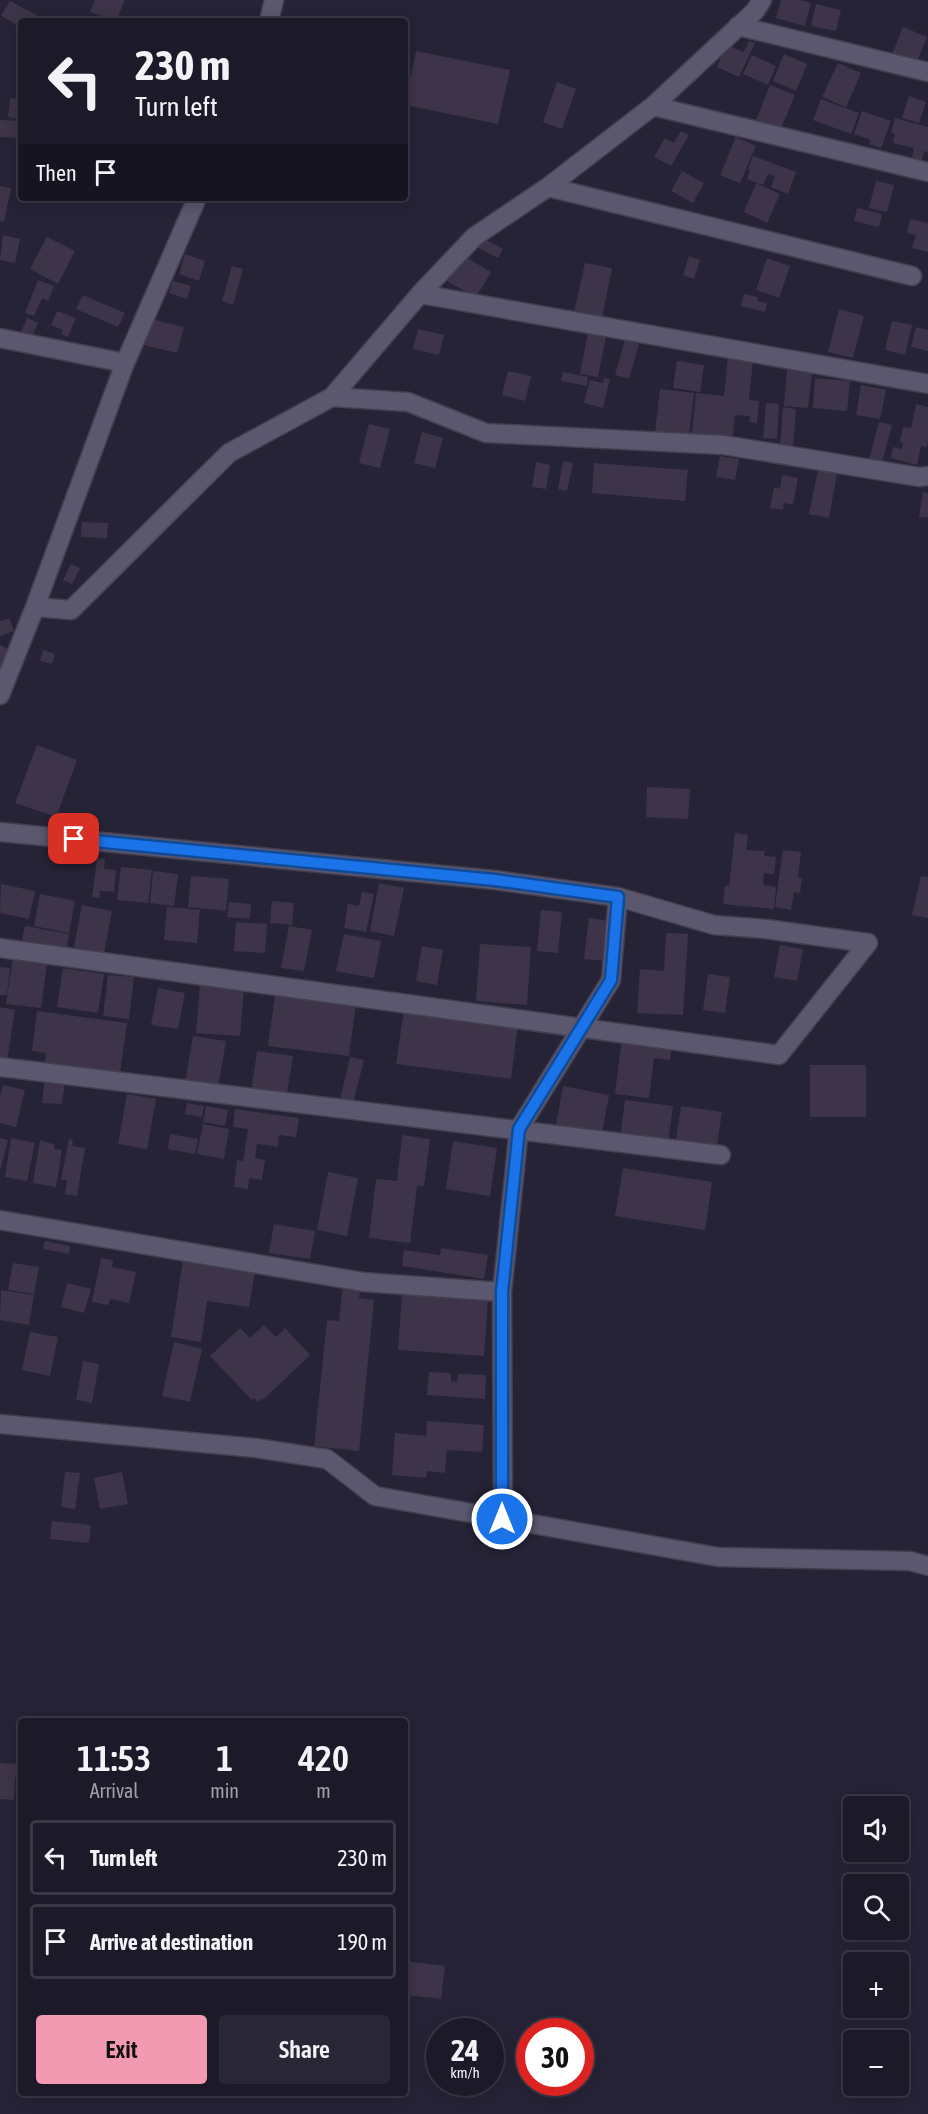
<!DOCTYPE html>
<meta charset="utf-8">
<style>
:root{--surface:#1c1a29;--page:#292735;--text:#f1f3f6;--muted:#a0a1a8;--line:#3a3846;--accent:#f19ab1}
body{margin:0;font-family:"Asap Condensed",sans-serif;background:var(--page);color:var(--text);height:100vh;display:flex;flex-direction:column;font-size:22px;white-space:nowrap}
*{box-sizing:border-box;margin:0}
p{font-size:20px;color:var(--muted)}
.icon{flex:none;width:33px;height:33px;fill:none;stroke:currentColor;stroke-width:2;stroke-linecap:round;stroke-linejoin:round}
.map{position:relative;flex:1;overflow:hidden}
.drawer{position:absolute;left:18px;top:1718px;width:390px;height:378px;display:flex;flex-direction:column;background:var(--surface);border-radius:6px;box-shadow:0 3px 15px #0003,0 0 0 2px var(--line)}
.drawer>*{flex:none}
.banner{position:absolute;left:18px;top:18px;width:390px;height:183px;border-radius:6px;box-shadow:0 3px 15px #0003,0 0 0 2px var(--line);background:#1c1a29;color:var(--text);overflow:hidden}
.buttons{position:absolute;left:843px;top:1796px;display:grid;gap:12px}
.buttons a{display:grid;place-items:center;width:66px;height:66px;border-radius:6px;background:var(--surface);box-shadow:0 3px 15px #0003,0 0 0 2px var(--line);font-size:30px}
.speed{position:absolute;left:426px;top:2018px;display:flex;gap:12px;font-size:30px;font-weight:700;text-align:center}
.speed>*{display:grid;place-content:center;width:78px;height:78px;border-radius:50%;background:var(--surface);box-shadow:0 3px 15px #0003,0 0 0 2px var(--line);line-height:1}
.speed small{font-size:15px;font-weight:400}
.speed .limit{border:9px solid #d22;background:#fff;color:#111}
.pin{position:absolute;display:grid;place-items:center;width:51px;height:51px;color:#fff;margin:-26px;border-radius:12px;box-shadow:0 3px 9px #0006}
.me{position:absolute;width:66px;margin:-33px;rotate:0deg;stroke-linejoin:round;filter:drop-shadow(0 0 4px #0008)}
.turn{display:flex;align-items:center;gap:21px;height:126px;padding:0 18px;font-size:27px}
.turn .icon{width:78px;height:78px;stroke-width:2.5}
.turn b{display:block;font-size:42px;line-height:51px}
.then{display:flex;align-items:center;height:57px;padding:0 18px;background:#0003;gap:12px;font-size:22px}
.eta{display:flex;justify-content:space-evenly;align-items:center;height:102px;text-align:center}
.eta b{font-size:36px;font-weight:600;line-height:42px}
.button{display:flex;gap:12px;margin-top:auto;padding:12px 18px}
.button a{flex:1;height:69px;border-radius:6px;background:var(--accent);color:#111;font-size:24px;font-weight:600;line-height:69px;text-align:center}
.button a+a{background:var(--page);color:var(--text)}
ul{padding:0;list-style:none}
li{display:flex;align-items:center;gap:18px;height:75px;margin:0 12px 9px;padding:0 6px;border:3px solid var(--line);border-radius:6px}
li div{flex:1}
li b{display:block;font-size:22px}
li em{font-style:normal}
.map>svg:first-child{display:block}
.building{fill:#3e3449}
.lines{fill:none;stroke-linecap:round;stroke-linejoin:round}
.minor-casing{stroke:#433f50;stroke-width:21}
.minor{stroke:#5a576e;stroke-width:18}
.route-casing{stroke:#114b97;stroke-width:15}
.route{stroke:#1a73e8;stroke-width:10}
</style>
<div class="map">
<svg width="928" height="2114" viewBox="0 0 928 2114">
<rect width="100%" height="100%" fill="#262337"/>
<path class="building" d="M95,0H125L116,21L90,12Z
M781,0H800L811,3L805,26L776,18Z
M10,1L48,21H21V27L1,16Z
M816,4L841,10L836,31L811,26Z
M903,27L927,37L915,66L891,57Z
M749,41L755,43L739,77L717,67L727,45L744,52Z
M416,51L510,70L498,124L405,105Z
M784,54L807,64L796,91L773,81Z
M752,55L776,66L768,85L743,74Z
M838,63L861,73L846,107L822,97Z
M557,82L576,89L562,129L543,122Z
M770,85L795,95L779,133L755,123Z
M909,96L926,102L919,123L902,118Z
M10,98L21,99V119L8,117Z
M821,99L859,113L851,134L813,120Z
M862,111L891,121L881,148L869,144L871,140L854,134Z
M895,118L928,127V152L924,151L921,164L911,161L914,148L893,143L895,134L891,133Z
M0,120L20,121L18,138L0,137Z
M681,131L689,135L671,166L654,157L665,138L674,143Z
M736,137L756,146L740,183L720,175Z
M753,156L796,172L788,194L771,187L775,176L768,174L763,185L747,179L750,170L748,169Z
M682,171L704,183L693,203L671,191Z
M876,181L894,185L887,212L869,208Z
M756,183L780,194L767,223L744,212Z
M0,186L11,188L4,222L0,221Z
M857,208L882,214L879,227L854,221Z
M910,219L928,223V252L912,248L916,235L907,233Z
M3,235L20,239L15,263L0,260Z
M47,237L75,251L58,284L30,269Z
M480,237L503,249L498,258L475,246Z
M185,254L205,261L199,281L179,274Z
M462,255L491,272L476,297L447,281Z
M689,256L700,260L694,279L683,275Z
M767,258L790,266L779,298L756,290Z
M585,263L612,268L602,318L574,312Z
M232,266L243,269L233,305L222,301Z
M38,280L54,286L48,301L42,298L34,316L25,313Z
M173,281L191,286L187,299L169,293Z
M744,294L758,297L757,301L767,303L765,312L741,306Z
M83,295L125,313L118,327L76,309Z
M839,309L864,316L853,358L828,352Z
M57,311L76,318L68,337L61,334L63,330L51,325Z
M27,318L38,323L31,338L20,334Z
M150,319L184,327L177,353L144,345Z
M892,321L912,325L905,355L885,350Z
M916,327L928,330V351L911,347Z
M418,329L444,335L439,355L413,349Z
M588,332L606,336L598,377L580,374Z
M625,340L639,344L629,379L615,375Z
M728,357L753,359L749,400L759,401L757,423L749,422L750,416L735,415L732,444L691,440L696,393L724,396Z
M677,361L704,365L700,392L673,388Z
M787,370L812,373L808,408L784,406Z
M508,371L531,376L525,401L502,395Z
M563,372L588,377L587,386L561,381Z
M604,378L610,379L603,408L584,403L590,380L603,383Z
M815,378L850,381L847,411L813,408Z
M861,385L886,390L880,419L856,415Z
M660,389L694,393L689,436L655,433Z
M766,403L779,404L777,439L763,438Z
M916,404L928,407V441L927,447L921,446L917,465L891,458L893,447L902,449L903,442H900L903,427L911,428Z
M783,407L796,409L793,446L780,445Z
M879,422L892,425L882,463L869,460Z
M369,424L390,429L380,468L359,463Z
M422,432L443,438L435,468L414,463Z
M720,456L739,459L735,480L716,477Z
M563,461L573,463L567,491L558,489Z
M536,462L550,465L546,489L532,487Z
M594,463L688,470L685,501L592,493Z
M818,470L837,473L829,518L809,514Z
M782,475L798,478L793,505L784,503L783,510L770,508L774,487L780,489Z
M923,492L928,493V518L919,517Z
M82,522L108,523L107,538L81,537Z
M71,564L80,568L72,584L63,580Z
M9,618L14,631L0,636V621Z
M0,645L10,650L0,676Z
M43,650L55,654L52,664L40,661Z
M37,745L77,760L56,817L15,803Z
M647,787L690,789L688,819L646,817Z
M735,833L748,835L746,850L765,851L764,856L776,857L774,874L764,873L763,885L776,887L774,909L723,904L725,886H729Z
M783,850L801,852L798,877L802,878L800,893L794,892L791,910L775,907Z
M97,858L105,859L104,869L116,870L114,892L100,891L99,898L92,897Z
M121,867L152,870L148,903L117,900Z
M153,871L178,874L174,906L150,903Z
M191,876L229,879L226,911L188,907Z
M921,876L928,877V918L912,915Z
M379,883L404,888L394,936L370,931Z
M1,884L35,891L29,919L0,913Z
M362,892L374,894L366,932L344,928L348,904L359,906Z
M40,894L75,901L69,933L34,926Z
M272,901L294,903L292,925L270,923Z
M229,902L251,904L250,919L227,917Z
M82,905L112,911L104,953L74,947Z
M167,907L200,910L197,943L164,940Z
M541,910L562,912L558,953L537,951Z
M589,918L610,921L605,961L584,959Z
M236,922L267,924L265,953L234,951Z
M25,926L69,934L67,948L22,940Z
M289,926L312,930L304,971L281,968Z
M666,933L688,934L683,1015L637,1013L640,969L664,971Z
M344,934L381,941L374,978L336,971Z
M480,944L531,947L527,1005L476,1001Z
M780,945L803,949L797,981L774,977Z
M422,946L443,950L437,985L416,981Z
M13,958L47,963L41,1008L6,1004Z
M0,967L10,968L7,995H0Z
M63,968L104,974L98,1013L57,1007Z
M708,974L730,977L725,1013L703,1010Z
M108,975L134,977L129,1019L103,1016Z
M200,984L244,988L240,1036L196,1033Z
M158,988L185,993L178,1029L151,1025Z
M275,994L356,1004L349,1056L268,1046Z
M0,1007L15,1010L7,1061L0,1060Z
M404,1009L518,1024L511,1079L396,1064Z
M37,1011L127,1023L120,1073L45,1063L46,1053L32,1051Z
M193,1036L226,1041L218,1088L185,1083Z
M622,1038L672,1045L670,1060L654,1058L649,1098L615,1094Z
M257,1051L293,1056L286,1099L251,1093Z
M350,1057L364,1060L352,1107L339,1104Z
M810,1065H866V1117H810Z
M45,1079L65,1081L62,1104L42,1103Z
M3,1085L25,1090L16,1127L0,1123V1097Z
M563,1086L609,1095L601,1138L555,1130Z
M127,1094L156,1099L147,1149L118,1144Z
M625,1100L673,1106L668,1144L620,1138Z
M187,1103L204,1106L202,1117L185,1114Z
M206,1106L228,1110L225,1126L203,1122Z
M681,1106L722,1112L716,1152L675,1146Z
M235,1109L299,1118L296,1137L279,1135L278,1147L257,1144L255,1158L265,1160L262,1180L249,1178L248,1189L234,1187L237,1160L243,1161L248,1129L233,1127Z
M203,1124L229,1129L224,1159L197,1154Z
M170,1134L198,1139L195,1154L168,1149Z
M402,1135L430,1139L424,1186H417L410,1243L369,1238L376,1179L397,1181Z
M0,1138L8,1140L1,1168H0Z
M11,1138L35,1143L27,1181L5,1177Z
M69,1139L73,1140L72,1146L85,1148L77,1196L65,1194L67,1180H61Z
M40,1140L55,1145L54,1149L62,1150L56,1187L33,1183Z
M453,1141L497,1148L490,1196L446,1189Z
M623,1168L712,1182L705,1230L615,1216Z
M328,1172L358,1178L347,1236L317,1230Z
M274,1224L315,1231L310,1259L269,1253Z
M45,1241L70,1246L69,1254L43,1249Z
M441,1248L488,1255L484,1279L402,1266L404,1250L440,1255Z
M101,1258L113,1260L112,1267L136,1272L129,1303L110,1299L108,1305L92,1302Z
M183,1260L255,1271L249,1307L207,1301L201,1342L171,1337Z
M13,1263L39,1267L34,1294L8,1290Z
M67,1283L91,1289L84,1313L61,1307Z
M343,1285L361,1286L359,1298L374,1300L359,1451L314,1446L327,1320L339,1321Z
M1,1290L34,1295L29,1325L0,1320Z
M402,1293L488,1299L484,1356L398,1350Z
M264,1325L276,1337L285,1328L310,1355L263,1400L262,1398L258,1402L254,1398L252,1400L210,1356L240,1328L250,1338Z
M30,1332L58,1337L50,1376L22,1370Z
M174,1342L202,1349L190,1402L162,1396Z
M83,1361L99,1364L92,1403L76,1400Z
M429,1372L451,1373V1381L457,1382L458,1374L486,1375L485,1399L427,1395Z
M427,1421L484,1425L482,1452L447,1450L445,1473L427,1471L426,1478L392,1475L395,1433L426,1436Z
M65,1472L80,1473L75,1509L61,1507Z
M122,1472L128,1504L100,1509L94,1478Z
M52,1521L91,1525L89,1543L50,1539Z
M0,1763L21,1764V1777H15L14,1800L0,1799Z
M405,1961L445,1966L441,1999L405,1995Z"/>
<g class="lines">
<g class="minor-casing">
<path id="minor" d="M269,21L274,0
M738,26L928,72
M653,106L928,172
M548,187L912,276
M420,294L928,384
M0,338L125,363
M332,397L408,402L486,433L724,445L919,477L928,476
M35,607L71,610L229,453L332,397L420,294L474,237L548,187L653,106L755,11L762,0
M0,695L35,607L125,363L197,198
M0,832L495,880L618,897L714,925L766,929L868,943
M0,948L779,1055L868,943
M0,1067L721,1155
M0,1220L363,1282L502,1292
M0,1424L256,1448L327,1459L375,1496L718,1557L910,1561L928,1566
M503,1519L502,1292L519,1129L611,980L618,897"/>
</g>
<use href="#minor" class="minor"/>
</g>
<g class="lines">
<g class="route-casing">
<path id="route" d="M74,839L495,880L618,897L611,980L519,1129L502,1292V1519"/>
</g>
<use href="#route" class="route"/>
</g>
</svg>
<div class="buttons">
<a><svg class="icon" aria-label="sound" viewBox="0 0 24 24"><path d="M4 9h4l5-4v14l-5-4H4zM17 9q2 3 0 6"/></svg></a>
<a><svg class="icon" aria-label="search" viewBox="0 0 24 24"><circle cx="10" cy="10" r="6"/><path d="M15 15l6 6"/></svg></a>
<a>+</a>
<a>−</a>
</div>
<div class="speed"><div>24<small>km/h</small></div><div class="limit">30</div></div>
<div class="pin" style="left:74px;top:839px;background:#d93025"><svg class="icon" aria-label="arrive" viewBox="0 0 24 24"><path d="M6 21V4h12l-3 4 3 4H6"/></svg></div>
<svg class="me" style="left:502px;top:1519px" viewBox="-20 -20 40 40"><circle r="17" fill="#1a73e8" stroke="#fff" stroke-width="3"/><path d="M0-11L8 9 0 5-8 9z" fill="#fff"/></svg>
<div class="banner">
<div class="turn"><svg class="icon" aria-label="left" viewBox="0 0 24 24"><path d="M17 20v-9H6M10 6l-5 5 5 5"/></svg><div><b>230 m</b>Turn left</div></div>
<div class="then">Then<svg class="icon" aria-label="arrive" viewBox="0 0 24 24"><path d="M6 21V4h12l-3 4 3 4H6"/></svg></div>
</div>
<section class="drawer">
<div class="eta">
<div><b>11:53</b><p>Arrival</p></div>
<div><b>1</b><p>min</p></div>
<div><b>420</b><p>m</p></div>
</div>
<ul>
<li><svg class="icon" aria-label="left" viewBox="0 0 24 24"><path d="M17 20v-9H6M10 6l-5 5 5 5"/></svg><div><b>Turn left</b></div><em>230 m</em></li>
<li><svg class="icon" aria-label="arrive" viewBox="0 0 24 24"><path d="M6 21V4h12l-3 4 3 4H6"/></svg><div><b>Arrive at destination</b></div><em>190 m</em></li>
</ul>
<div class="button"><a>Exit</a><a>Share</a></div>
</section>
</div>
